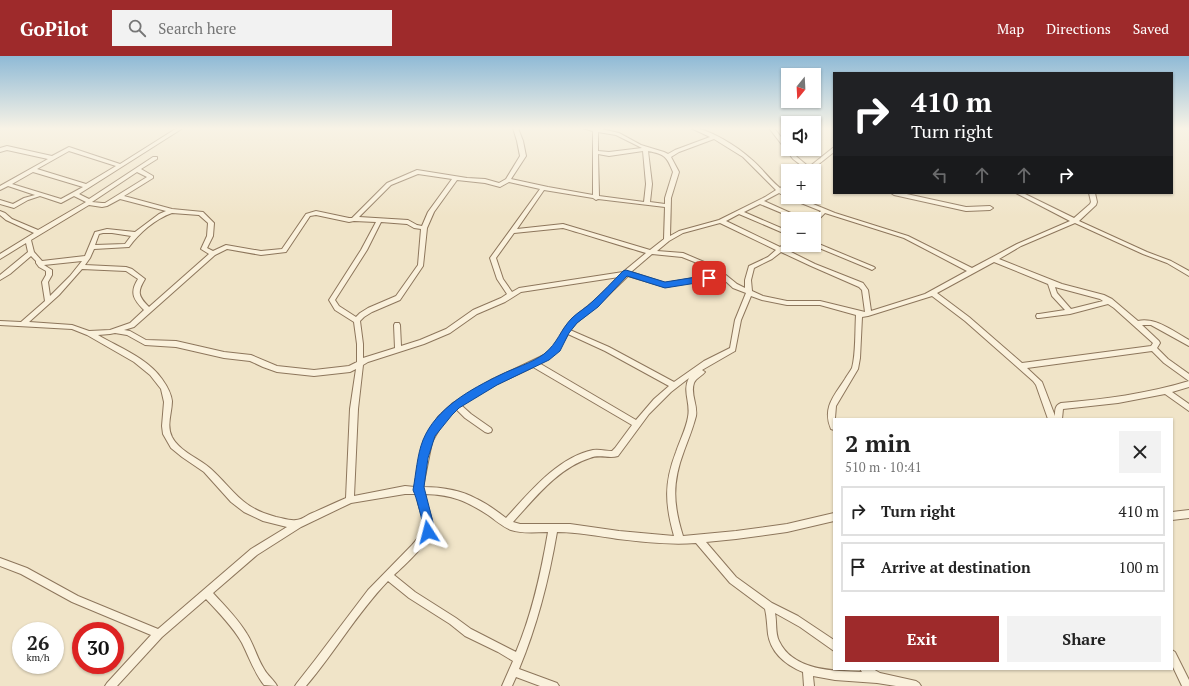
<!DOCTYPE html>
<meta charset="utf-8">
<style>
:root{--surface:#fff;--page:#f2f2f2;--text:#222;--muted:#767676;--line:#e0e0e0;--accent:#9e2a2b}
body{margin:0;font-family:"PT Serif",serif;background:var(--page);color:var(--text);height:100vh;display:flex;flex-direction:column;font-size:15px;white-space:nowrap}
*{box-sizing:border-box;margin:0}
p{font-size:13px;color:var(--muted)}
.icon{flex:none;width:22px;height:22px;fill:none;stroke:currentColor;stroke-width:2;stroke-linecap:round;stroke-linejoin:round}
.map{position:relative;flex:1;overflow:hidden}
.details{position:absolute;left:833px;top:362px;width:340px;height:252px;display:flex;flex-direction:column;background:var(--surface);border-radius:0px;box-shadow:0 1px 3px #0004}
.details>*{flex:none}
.guide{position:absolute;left:833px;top:16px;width:340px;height:122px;border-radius:0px;box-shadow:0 1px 3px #0004;background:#202124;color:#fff;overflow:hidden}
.needle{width:26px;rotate:198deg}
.fabs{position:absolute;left:781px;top:12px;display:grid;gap:8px}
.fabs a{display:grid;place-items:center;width:40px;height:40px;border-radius:0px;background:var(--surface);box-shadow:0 1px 3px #0004;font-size:20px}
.speed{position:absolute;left:12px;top:566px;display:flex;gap:8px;font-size:20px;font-weight:700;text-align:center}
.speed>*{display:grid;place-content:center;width:52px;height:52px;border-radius:50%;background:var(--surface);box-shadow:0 1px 3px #0004;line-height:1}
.speed small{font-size:10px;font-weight:400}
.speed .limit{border:6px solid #d22;background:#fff;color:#111}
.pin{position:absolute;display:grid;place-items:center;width:34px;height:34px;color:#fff;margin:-17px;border-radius:8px;box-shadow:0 2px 6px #0006}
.me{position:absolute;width:44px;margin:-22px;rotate:351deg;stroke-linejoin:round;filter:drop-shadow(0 0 3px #0008)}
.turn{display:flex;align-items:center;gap:14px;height:84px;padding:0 12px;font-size:18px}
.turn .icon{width:52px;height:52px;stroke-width:2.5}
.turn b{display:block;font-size:28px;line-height:34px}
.lanes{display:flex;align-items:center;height:38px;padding:0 12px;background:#0003;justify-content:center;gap:20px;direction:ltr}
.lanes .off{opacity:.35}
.round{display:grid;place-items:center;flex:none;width:42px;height:42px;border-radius:0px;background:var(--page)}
.overview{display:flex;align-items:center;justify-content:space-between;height:68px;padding:0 12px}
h1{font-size:24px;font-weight:700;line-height:30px}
.button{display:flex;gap:8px;margin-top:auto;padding:8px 12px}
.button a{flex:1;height:46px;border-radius:0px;background:var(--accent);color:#fff;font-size:16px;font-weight:700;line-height:46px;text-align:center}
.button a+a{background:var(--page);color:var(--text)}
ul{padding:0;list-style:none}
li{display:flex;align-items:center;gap:12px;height:50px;margin:0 8px 6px;padding:0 4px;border:2px solid var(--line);border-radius:0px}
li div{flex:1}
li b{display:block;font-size:15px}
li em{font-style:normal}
header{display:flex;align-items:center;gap:24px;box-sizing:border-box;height:56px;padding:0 20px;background:var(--accent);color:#fff}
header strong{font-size:19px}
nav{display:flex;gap:22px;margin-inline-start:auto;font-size:14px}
.search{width:280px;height:36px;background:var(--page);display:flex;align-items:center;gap:10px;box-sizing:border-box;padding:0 14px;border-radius:0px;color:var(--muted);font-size:15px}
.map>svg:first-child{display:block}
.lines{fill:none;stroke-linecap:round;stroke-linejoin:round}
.street-casing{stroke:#8d765c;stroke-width:2}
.street{fill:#faf1dc;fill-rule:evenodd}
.route{fill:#1a73e8;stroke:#114b97}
</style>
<header>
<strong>GoPilot</strong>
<div class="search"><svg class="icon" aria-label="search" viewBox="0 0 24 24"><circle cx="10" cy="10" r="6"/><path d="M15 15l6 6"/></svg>Search here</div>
<nav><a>Map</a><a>Directions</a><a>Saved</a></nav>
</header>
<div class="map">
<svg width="1189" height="630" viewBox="0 0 1189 630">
<rect width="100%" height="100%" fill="#f0e4c8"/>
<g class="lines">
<g class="street-casing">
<path id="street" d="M177,72H183L79,138L89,143L153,101H157V103L141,113L153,120V122L124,140L172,153L203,156L214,167L213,180L207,192L213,195L226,189L261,195L282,193L306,158L316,155L349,162H352L387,127L417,114L467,122L485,123L499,127L506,123L520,100L517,85L513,72H518L523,85L526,100L511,123L548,131L593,139V75L582,72H597L619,77L641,89L664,96L668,98L675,94L710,81L691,72C709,72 738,91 751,103C762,112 769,123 780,132L788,127V131L783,134L788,138V141H796L835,157L908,180L972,212L1017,188L1070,165L1016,137H1023L1074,162L1090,148L1091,146L1089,137H1095L1097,146L1096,149L1079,165L1147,196L1171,205L1189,215V220L1167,207L1143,198L1075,167L1021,190L999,203L1062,228L1104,239L1112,243L1138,265C1156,261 1174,276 1189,284V290L1151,269H1142L1159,285L1160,287L1157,292L1168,303L1189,318V325L1164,307L1152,295L1027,312L1042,326L1055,360C1055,354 1055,349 1061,347C1104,343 1147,338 1189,325V331L1172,336L1189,348V355L1165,338L1118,347L1063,353L1062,363H1048L1036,329L1033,325L965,265L932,240L868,260L862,261L860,302L858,313L836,350L834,374L831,373C822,352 834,340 845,323C847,319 850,316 852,312C856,298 855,274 856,259L820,249H787L762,244L751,240L741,264L735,295L702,314L705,316C702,320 696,322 694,327C690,338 698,349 696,360C693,372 688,384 684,395C672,427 673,448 683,480L736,475L787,468L834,457V465L787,476L736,483L706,486L736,521L772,547L798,560L834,584V595L800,571L775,557C777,566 775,577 779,585C793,615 834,615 862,616L860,613H873L880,617L916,625L919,627L921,630H896L877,627L835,624L813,620L814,630H804L803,616C786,609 771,597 768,578C767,570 767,561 765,553L730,527L696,487C670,489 644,486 618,483C598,480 577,476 557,476C549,523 537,570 519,613L557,627L559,630H540L516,621L512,630H502L513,605L498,596L465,580L450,568L409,542L388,525C357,557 335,596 306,630H295L297,627L315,604L368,534L412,489L424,475L425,470L418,447L417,438H405L351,447L301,471L257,499L213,537C225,550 238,563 247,578C254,589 257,602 264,613C267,619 274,624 277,630L264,629C254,616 249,601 242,587C233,571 219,557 206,543L162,581L117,630H105L107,627L151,579L72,546L21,518L0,510V502L27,512L78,540L158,573L251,493L287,471L263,465L244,456L231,446L204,416L182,401L171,392L163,378L162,370L164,346L161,333L150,319L134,306L87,279L72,273L0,269V265L21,266L45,245L42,226L46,219V215L39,211L36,207V205L31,200L10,218L0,224V219L28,196L26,187L0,203V198L34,177L6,164L0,159V155L5,157L12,163L38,174L86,146L74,140L61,147L40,140L28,144L14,152L0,148V144L13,148L24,142L35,139L8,130L0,134V130L48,103L7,94L0,96V92L7,90L52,100L69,91L120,108ZM598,76L616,79L642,92L609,96L598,95ZM714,83L743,101L776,134L765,141L719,164L679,175L670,180L671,142L679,116L671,101L679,96ZM69,95L116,110L86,128L37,113ZM643,95L646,128L644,146L599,140L598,98L609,100ZM648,95C665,98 667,101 673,116L665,142V148L650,146L652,128ZM33,116L83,131L61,143L12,128ZM137,116L147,121L105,147H102L92,146ZM418,118L452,123L428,156L422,170L417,169L408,164L359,161L391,129ZM457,124L485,127L500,131L509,126L540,133L490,202L497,223L507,238L501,242L473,254L446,273L420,284L401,290L400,269L399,267H395L394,269L395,292L363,302V288L360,265L364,261L372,256L400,244L423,210L427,172L434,156ZM544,134L593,142L596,144L598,143L665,151L664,183L650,194L563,168L517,173ZM779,137L786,141L821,155L813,163H814V167L816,166L825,157L904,182L967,215L925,238L871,255L868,234L863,227L815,208L785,193L789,189H788V185L780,191L726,165L739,158L788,179V175L744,156L760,148L796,163H804L764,145ZM120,143L166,155L159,158L135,176L107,173L95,176L85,200L42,205L34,196L31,184L89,149L102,151L107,150ZM172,157L199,159L208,167L207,180L201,193L209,198L149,251C138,240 137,236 145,223L132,213L126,211L85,209L90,202L94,193L129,191C139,177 155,163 172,157ZM316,159L349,166L354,165L376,166L361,194L329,244L335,254L354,266L357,288V306L349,310L314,314L277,310L251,299L224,296L176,285L146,284L130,275L124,274L134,271L215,199L227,193L261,199L286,196L310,160ZM381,166L407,168L414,172L421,173L418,209L396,240L368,252L360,257L356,261L339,250L335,244L367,194ZM720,167L776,194L768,201L749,210L745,224V232L737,228L716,211L683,197L657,195L669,185L683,177ZM563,172C591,180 618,189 646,197L623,216L519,232L512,236L503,223L496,202L514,177ZM103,177H112L131,180L125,188L95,189L99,178ZM781,196L811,210L859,231L862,234L865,256L820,245H787L763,240L752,235L751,224L754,212L772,203ZM652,198L682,201L712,213L717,218L665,227L631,216ZM82,205L70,220L50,240L48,226L52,219V214L44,209ZM994,206L1048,228L1052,240L1065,254L1039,258H1037L1036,260L1037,262H1039L1070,258L1108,248L1114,252L1153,287L1151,290L1022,307L969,261L937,237ZM82,213L126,215L138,223C129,237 134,244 144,254L130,267L110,274L89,275L72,269L29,266L59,239ZM628,220L665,231L721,221L733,232L746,237L735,264L730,292L704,305L674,326L609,291L570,274L576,267L597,250ZM619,221L593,246L572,263L564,273L555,290L544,299L491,324L453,347L438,361L424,385L415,431L405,430L354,440L358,353L363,309L368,306L424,288L450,277L477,258L505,246L521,236ZM1055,231L1100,243L1103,245L1071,253L1057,237ZM115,277L127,279L145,289L176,291L224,302L250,305L263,311L277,316L314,320L350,316L356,313L350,353L346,442C334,447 322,453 310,458C306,460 301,464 296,464C290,465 282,462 276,461C241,452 235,435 211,413C199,402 180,396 172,381C166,369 172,357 172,345C171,337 167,330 162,323C147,302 120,292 98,279L110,278ZM568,278L605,295L669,330L654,343L636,364L539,307C555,299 559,294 568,278ZM533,311L632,369L615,392L612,395C606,395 600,393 593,394C558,401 529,437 506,462C497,455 487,448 477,443C461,434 441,431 423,431L432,386L444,365L456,353L465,362L485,376L488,377L491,376L492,374L491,372L471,358L461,349L497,328ZM689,322C682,335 691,347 688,361C686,373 680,384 676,396C664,427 665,448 674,480L619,475L570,468H520L513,466C535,442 558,412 590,402C600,398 609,403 618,400L649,358L671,336ZM425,438C452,439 465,444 488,459C495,464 503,471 511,474C523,478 536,476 548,476C541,517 532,558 516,596L471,573L456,562L415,536L394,519C404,510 432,484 433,471C433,463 426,448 425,438Z
M769,72H774L788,90V93H790L797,101L809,111L834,91V96L810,115H804L806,113L793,103Z
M891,137H902L966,151L990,150L993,152L990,154L966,155L894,139Z
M814,186L874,211L875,212L872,214L870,213L812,189H814Z
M1189,454V462L1172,464V456Z
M1172,594L1175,596L1189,624V630H1182L1172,609Z"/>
</g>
<use href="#street" class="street"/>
</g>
<linearGradient id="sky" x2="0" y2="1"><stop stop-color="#8fbad6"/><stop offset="0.45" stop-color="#f8f3e6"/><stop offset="1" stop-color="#f8f3e6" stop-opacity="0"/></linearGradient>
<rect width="1189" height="161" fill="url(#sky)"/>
<path class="route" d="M626,214L665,226L709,219L713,222L709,225L665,232L627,220L598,251L577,267L569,277L560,295L549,304L497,329L459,352L452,359L435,380L428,402L424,431L434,470L432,480L428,481L424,480C422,475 424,472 423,468C420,457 417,443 413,434C416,418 417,399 423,384C436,352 471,333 500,319C514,312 532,307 544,298C558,287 560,274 572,262C578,256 586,252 593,245C603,236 613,225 623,215Z"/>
</svg>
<div class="fabs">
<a><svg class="needle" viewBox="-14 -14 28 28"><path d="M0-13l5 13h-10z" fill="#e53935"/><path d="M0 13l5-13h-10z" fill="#767676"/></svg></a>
<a><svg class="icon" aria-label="sound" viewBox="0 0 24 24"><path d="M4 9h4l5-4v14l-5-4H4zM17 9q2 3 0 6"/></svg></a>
<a>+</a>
<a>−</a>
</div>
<div class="speed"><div>26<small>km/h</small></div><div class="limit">30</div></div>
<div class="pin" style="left:709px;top:222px;background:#d93025"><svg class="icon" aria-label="arrive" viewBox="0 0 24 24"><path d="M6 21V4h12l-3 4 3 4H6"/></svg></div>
<svg class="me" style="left:428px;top:476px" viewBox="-20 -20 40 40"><path d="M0-17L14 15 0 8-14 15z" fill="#1a73e8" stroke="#fff" stroke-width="4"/></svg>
<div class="guide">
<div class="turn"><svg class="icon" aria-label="right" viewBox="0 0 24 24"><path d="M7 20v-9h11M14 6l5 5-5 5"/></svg><div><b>410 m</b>Turn right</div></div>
<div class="lanes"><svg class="icon off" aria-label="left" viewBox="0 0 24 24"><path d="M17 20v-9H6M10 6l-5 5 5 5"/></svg><svg class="icon off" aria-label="ahead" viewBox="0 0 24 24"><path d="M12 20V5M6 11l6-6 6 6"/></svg><svg class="icon off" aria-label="ahead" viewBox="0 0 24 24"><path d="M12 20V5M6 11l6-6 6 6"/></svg><svg class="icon" aria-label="right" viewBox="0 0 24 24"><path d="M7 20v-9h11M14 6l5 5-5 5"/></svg></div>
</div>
<section class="details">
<div class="overview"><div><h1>2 min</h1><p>510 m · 10:41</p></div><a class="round"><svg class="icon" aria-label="close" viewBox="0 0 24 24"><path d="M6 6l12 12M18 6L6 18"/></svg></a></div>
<ul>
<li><svg class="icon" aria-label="right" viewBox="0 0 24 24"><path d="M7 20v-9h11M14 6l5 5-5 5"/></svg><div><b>Turn right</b></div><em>410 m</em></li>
<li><svg class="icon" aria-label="arrive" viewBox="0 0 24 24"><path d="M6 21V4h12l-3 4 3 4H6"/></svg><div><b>Arrive at destination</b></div><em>100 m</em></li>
</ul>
<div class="button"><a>Exit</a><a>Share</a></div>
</section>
</div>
